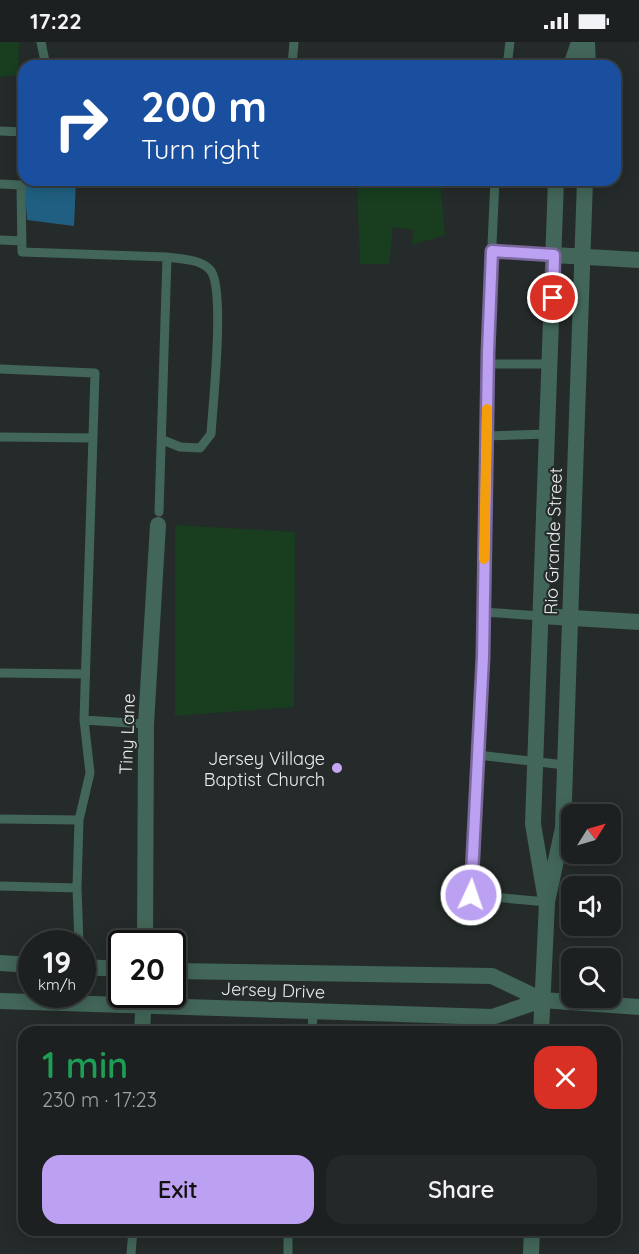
<!DOCTYPE html>
<meta charset="utf-8">
<style>
:root{--surface:#1c2020;--page:#252829;--text:#f1f3f6;--muted:#a0a3a5;--line:#3a3e3e;--accent:#bca0f2}
body{margin:0;font-family:Quicksand,sans-serif;background:var(--page);color:var(--text);height:100vh;display:flex;flex-direction:column;font-size:22px;white-space:nowrap}
*{box-sizing:border-box;margin:0}
p{font-size:20px;color:var(--muted)}
.icon{flex:none;width:33px;height:33px;fill:none;stroke:currentColor;stroke-width:2;stroke-linecap:round;stroke-linejoin:round}
.map{position:relative;flex:1;overflow:hidden}
.panel{position:absolute;left:18px;top:984px;width:603px;height:210px;display:flex;flex-direction:column;background:var(--surface);border-radius:18px;box-shadow:0 3px 15px #0003,0 0 0 2px var(--line)}
.panel>*{flex:none}
.banner{position:absolute;left:18px;top:18px;width:603px;height:126px;border-radius:18px;box-shadow:0 3px 15px #0003,0 0 0 2px var(--line);background:#1a4fa0;color:#fff;overflow:hidden}
.needle{width:39px;rotate:53deg}
.controls{position:absolute;left:561px;top:762px;display:grid;gap:12px}
.controls a{display:grid;place-items:center;width:60px;height:60px;border-radius:12px;background:var(--surface);box-shadow:0 3px 15px #0003,0 0 0 2px var(--line);font-size:30px}
.speed{position:absolute;left:18px;top:888px;display:flex;gap:12px;font-size:30px;font-weight:700;text-align:center}
.speed>*{display:grid;place-content:center;width:78px;height:78px;border-radius:50%;background:var(--surface);box-shadow:0 3px 15px #0003,0 0 0 2px var(--line);line-height:1}
.speed small{font-size:15px;font-weight:400}
.speed .limit{border:3px solid #111;border-radius:9px;background:#fff;color:#111}
.pin{position:absolute;display:grid;place-items:center;width:51px;height:51px;color:#fff;margin:-26px;border:3px solid #fff;border-radius:50%;box-shadow:0 2px 6px #0007}
.me{position:absolute;width:66px;margin:-33px;rotate:3deg;stroke-linejoin:round;filter:drop-shadow(0 0 4px #0008)}
.turn{display:flex;align-items:center;gap:21px;height:126px;padding:0 24px;font-size:27px}
.turn .icon{width:78px;height:78px;stroke-width:2.5}
.turn b{display:block;font-size:42px;line-height:51px}
.round{display:grid;place-items:center;flex:none;width:63px;height:63px;border-radius:18px;background:var(--page)}
.summary{display:flex;align-items:center;justify-content:space-between;height:102px;padding:0 24px}
h1{font-size:36px;font-weight:600;line-height:45px;color:#1e9e55}
.button{display:flex;gap:12px;margin-top:auto;padding:12px 24px}
.button a{flex:1;height:69px;border-radius:18px;background:var(--accent);color:#111;font-size:24px;font-weight:600;line-height:69px;text-align:center}
.button a+a{background:var(--page);color:var(--text)}
.status{display:flex;justify-content:space-between;align-items:center;height:42px;padding:0 30px;background:var(--surface);direction:ltr}
.status svg{height:16px;fill:currentColor}
.map>svg:first-child{display:block}
.green{fill:#183d1f}
.water{fill:#205f81}
.lines{fill:none;stroke-linecap:round;stroke-linejoin:round}
.service{stroke:#426659;stroke-width:9}
.minor{stroke:#426659;stroke-width:16}
.tertiary{stroke:#426659;stroke-width:16}
.route-casing{stroke:#7a689d;stroke-width:15}
.route{stroke:#bca0f2;stroke-width:10}
.slow{stroke:#f59e0b;stroke-width:10}
.poi-dot{fill:#c5a7f1;stroke:#252b2a;stroke-width:2}
.labels{text-anchor:middle;dominant-baseline:central;stroke-width:4.5;stroke-linejoin:round;paint-order:stroke}
.street-label{font-size:18px;fill:#eaeded;stroke:#252b2a}
.poi-label{font-size:18px;fill:#eaeded;stroke:#252b2a;text-anchor:end}
</style>
<div class="status"><b>17:22</b><svg viewBox="0 0 49 12"><path d="M0 12V9h3v3zM5 12V6h3v6zM10 12V3h3v9zM15 12V0h3v12zM26 1h20v11H26zM47 4h2v5h-2z"/></svg></div>
<div class="map">
<svg width="639" height="1212" viewBox="0 0 639 1212">
<rect width="100%" height="100%" fill="#252b2a"/>
<path class="green" d="M0,0H19L18,33L0,35Z
M357,138H440L445,193L412,203L413,188L393,185L389,222H360Z
M175,483L295,490L294,665L175,674Z"/>
<path class="water" d="M24,138H76L74,184L27,178Z"/>
<g class="lines">
<path class="service" d="M41,0L46,24
M292,24L294,0
M507,24L510,0
M0,89L24,90
M495,138L487,310L483,615L471,853L547,860
M0,142L21,143L22,210L167,215L159,470
M0,198L22,199
M492,209L554,213
M487,322H550
M0,327L95,331L84,678L146,682
M486,394L548,392
M0,395L93,396
M163,398L180,405L200,406L211,392C213,361 225,249 211,229C202,217 181,217 167,215
M483,570L541,574
M0,631L85,632
M478,713L565,723
M0,777L79,778L77,846
M79,778L90,731L84,678
M0,844L77,846L79,902
M312,990L313,970
M131,1212L133,1188
M288,1212V1188"/>
<path class="minor" d="M554,213L639,218
M541,574L639,580
M145,902L146,682L158,483
M542,958L639,965
M142,990L144,952"/>
<path class="tertiary" d="M587,0L588,24
M571,24L579,0
M545,853L533,782L556,138
M0,921L32,923
M82,925L122,927
M172,929L492,934L542,958
M0,959L492,975L542,958
M541,990L547,860L563,786L585,138
M531,1212L532,1188"/>
</g>
<g class="lines">
<g class="route-casing">
<path id="route" d="M471,853L483,615L488,310L492,209L554,213L553,256"/>
</g>
<use href="#route" class="route"/>
<path class="slow" d="M484,517L487,367"/>
</g>
<circle class="poi-dot" cx="337" cy="726" r="6"/>
<g class="labels">
<g class="street-label">
<text transform="translate(553 499) rotate(-88)">Rio Grande Street</text>
<text transform="translate(127 692) rotate(-88)">Tiny Lane</text>
<text transform="translate(273 948) rotate(2)">Jersey Drive</text>
</g>
<g class="poi-label">
<text x="325" y="716">Jersey Village<tspan x="325" dy="21">Baptist Church</tspan></text>
</g>
</g>
</svg>
<div class="controls">
<a><svg class="needle" viewBox="-14 -14 28 28"><path d="M0-13l5 13h-10z" fill="#e53935"/><path d="M0 13l5-13h-10z" fill="#a0a3a5"/></svg></a>
<a><svg class="icon" aria-label="sound" viewBox="0 0 24 24"><path d="M4 9h4l5-4v14l-5-4H4zM17 9q2 3 0 6"/></svg></a>
<a><svg class="icon" aria-label="search" viewBox="0 0 24 24"><circle cx="10" cy="10" r="6"/><path d="M15 15l6 6"/></svg></a>
</div>
<div class="speed"><div>19<small>km/h</small></div><div class="limit">20</div></div>
<div class="pin" style="left:553px;top:256px;background:#d93025"><svg class="icon" aria-label="arrive" viewBox="0 0 24 24"><path d="M6 21V4h12l-3 4 3 4H6"/></svg></div>
<svg class="me" style="left:471px;top:853px" viewBox="-20 -20 40 40"><circle r="17" fill="#bca0f2" stroke="#fff" stroke-width="3"/><path d="M0-11L8 9 0 5-8 9z" fill="#fff"/></svg>
<div class="banner">
<div class="turn"><svg class="icon" aria-label="right" viewBox="0 0 24 24"><path d="M7 20v-9h11M14 6l5 5-5 5"/></svg><div><b>200 m</b>Turn right</div></div>
</div>
<section class="panel">
<div class="summary"><div><h1>1 min</h1><p>230 m · 17:23</p></div><a class="round" style="background:#d93025;color:#fff"><svg class="icon" aria-label="close" viewBox="0 0 24 24"><path d="M6 6l12 12M18 6L6 18"/></svg></a></div>
<div class="button"><a>Exit</a><a>Share</a></div>
</section>
</div>
